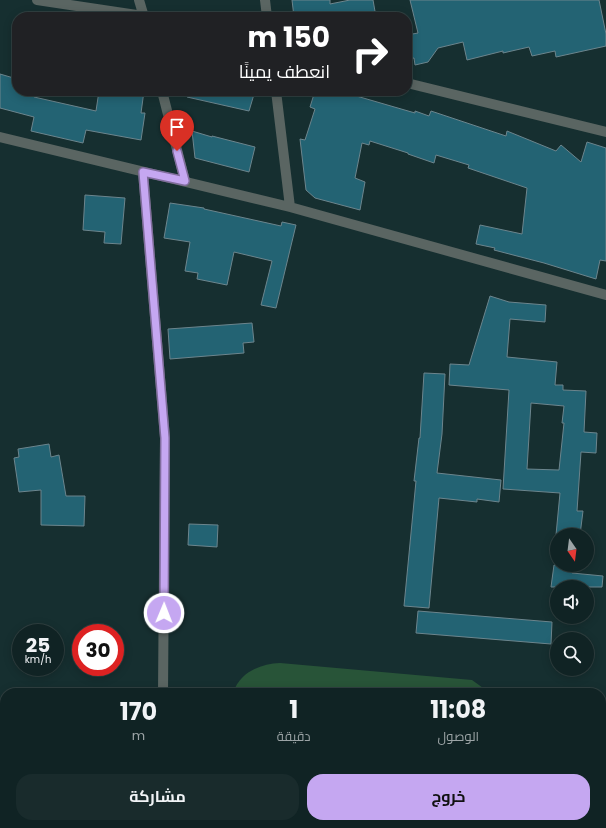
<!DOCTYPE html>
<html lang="ar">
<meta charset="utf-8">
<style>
:root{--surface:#102324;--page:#192b2c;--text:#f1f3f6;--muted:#9ca4a6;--line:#304041;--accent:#c5a7f1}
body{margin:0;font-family:Poppins,Cairo,sans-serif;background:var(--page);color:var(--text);direction:rtl;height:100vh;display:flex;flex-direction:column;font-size:15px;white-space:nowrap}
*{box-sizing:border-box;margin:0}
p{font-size:13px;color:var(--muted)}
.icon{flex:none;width:22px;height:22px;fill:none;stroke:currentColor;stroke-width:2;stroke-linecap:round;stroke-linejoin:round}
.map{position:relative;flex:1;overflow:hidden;direction:ltr}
.panel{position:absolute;left:0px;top:688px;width:606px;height:140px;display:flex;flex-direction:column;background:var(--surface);border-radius:16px 16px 0 0;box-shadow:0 2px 10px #0003,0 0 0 1px var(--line);direction:rtl}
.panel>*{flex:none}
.hud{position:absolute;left:12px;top:12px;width:400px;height:84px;border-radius:16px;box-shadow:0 2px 10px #0003,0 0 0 1px var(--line);direction:rtl;background:#202124;color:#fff;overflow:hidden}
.needle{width:26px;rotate:166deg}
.buttons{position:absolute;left:550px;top:528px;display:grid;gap:8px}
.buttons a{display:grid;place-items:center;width:44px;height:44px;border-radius:50%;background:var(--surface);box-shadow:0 2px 10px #0003,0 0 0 1px var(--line);font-size:20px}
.speed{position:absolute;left:12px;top:624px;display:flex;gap:8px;font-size:20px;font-weight:700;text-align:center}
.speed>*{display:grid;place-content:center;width:52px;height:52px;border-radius:50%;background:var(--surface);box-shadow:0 2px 10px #0003,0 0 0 1px var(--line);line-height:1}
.speed small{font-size:10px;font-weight:400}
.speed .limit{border:6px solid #d22;background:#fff;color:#111}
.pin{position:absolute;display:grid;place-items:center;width:34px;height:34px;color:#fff;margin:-41px -17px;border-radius:50% 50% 50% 0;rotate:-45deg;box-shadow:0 0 4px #0007}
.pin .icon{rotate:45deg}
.me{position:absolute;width:44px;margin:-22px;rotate:1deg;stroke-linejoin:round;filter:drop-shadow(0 0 3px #0008)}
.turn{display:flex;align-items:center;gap:14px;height:84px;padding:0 16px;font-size:18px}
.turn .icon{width:52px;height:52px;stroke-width:2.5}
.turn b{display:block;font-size:28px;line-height:34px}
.eta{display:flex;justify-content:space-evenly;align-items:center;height:68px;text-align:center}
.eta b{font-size:24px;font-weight:700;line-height:28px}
.button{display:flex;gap:8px;margin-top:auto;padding:8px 16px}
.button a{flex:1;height:46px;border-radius:16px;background:var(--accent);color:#111;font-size:16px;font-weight:700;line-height:46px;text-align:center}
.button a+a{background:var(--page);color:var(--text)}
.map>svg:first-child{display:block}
.green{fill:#285438}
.building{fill:#236373;stroke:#6c858d;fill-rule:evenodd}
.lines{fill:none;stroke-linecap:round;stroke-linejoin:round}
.minor{stroke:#5a6562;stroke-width:10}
.route-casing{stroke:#806d9d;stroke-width:10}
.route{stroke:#c5a7f1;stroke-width:7}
</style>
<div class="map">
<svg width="606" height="828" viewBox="0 0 606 828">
<rect width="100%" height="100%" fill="#162f30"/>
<path class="green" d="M280,663L472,680L490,693H233C240,672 260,664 280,663Z"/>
<path class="building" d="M292,0H330V4L350,0H373L376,17H294Z
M410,0H599L606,34V46L556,57L555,51L532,56L529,47L503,53V51L467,60L463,42L438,48L428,62L415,65L414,58L407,59V35L418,33Z
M0,74L17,79V91H36L34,97L96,111L99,91H144L141,113H145L141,140L86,130L83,143L31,131L34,117L0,108Z
M187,91H255L249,111L187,97Z
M315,91H355L353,95L415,113V111L429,116L431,111L506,136L507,131L556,151L561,145L581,162L587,142L606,148V261L600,260L596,279L544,263L494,250L495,248L476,244L480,225L522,234L527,188L468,168L469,165L436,155L434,163L408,154V153L370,141L369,145L362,143L355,178L365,182L360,210L315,198L306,190L300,139L305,140L315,109L310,107Z
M192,131L212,137V136L255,147L249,172L195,158Z
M85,195L125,198L121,244L104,243L105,232L83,230Z
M170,203L204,208V209L281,226L282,222L296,225L276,308L261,305L272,261L234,252L227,285L197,279L198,273L185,271L190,242L164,238Z
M490,296L509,302L546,305L545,322L510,319L507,357L557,362L555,385H563V390L586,391L584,432L597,433L596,453L581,452L577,511H583L580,535H556L560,493L503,489L509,390L449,385L450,364L469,365ZM531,403L564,406L562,423H564L559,470L527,469Z
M252,323L254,342L243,343L244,353L170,359L168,329Z
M424,373L445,374L442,434L437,473L501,480L499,502L477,499V502L439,498L429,608L404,606L416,481H414L419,438H420Z
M49,444L51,457L59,455L66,496H85L84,526L41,525V490L19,492L14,458L19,457L18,449Z
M189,524L218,525L217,547L188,545Z
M554,565H572V573L603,576L602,587H551Z
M418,611L552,622L551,644L416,633Z"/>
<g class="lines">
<path class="minor" d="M37,0L150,17
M139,0L144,17
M265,0L267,17
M407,83L606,132
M162,91L185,181
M276,91L290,207
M0,137L290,207L606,295
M143,172L165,438L163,693
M162,828V823"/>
</g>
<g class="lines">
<g class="route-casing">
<path id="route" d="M164,613L165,438L143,172L185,181L177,151"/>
</g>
<use href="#route" class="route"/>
</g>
</svg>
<div class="buttons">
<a><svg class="needle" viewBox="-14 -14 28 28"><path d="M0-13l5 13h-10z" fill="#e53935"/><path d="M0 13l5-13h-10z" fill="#9ca4a6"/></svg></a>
<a><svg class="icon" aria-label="sound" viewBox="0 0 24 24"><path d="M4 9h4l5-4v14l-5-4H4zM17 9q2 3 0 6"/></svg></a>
<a><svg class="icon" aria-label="search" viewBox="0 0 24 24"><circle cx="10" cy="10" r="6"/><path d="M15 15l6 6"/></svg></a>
</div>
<div class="speed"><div>25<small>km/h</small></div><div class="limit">30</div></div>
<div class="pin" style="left:177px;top:151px;background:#d93025"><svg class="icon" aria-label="arrive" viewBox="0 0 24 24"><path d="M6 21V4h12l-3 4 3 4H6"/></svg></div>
<svg class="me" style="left:164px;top:613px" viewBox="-20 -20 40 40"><circle r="17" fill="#c5a7f1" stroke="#fff" stroke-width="3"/><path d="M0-11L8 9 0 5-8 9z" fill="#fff"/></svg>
<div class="hud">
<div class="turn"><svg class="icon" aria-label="right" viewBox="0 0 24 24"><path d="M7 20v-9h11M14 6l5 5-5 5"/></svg><div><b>150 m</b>انعطف يمينًا</div></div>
</div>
<section class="panel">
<div class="eta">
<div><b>11:08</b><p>الوصول</p></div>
<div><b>1</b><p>دقيقة</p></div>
<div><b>170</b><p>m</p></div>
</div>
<div class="button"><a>خروج</a><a>مشاركة</a></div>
</section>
</div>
